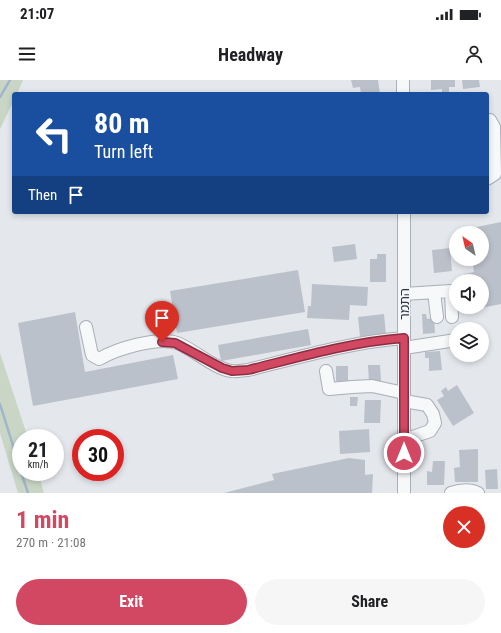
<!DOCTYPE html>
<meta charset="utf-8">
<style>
:root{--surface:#fff;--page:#f6f6f6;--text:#202124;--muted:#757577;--accent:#d24862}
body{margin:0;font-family:"Roboto Condensed","Noto Sans Hebrew",sans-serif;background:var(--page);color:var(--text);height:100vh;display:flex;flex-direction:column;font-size:15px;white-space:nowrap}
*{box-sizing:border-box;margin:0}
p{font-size:13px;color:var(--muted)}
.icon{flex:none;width:22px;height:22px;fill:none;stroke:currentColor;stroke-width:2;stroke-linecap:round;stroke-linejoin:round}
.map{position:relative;height:413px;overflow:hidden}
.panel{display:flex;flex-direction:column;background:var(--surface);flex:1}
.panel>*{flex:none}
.hud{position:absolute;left:12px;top:12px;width:477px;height:122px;border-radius:4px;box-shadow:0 2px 6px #0003;background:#1a4fa0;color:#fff;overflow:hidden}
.needle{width:26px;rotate:326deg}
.controls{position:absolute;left:449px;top:146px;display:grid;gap:8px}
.controls a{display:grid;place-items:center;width:40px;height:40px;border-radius:50%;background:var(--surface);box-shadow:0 2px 6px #0003;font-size:20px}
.speed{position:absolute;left:12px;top:349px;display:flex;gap:8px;font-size:20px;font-weight:700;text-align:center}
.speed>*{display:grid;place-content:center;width:52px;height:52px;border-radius:50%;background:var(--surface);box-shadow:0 2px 6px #0003;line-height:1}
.speed small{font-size:10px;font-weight:400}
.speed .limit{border:6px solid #d22;background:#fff;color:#111}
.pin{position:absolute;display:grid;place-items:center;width:34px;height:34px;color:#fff;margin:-41px -17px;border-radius:50% 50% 50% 0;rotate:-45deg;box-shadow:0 0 4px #0007}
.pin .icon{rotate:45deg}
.me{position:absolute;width:44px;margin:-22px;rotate:0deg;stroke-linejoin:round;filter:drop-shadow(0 0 3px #0008)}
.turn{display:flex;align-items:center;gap:14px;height:84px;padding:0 16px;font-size:18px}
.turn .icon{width:52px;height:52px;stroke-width:2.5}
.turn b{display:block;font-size:28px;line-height:34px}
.then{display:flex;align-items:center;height:38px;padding:0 16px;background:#0003;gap:8px;font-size:15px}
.round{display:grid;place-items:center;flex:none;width:42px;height:42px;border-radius:21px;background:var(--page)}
.head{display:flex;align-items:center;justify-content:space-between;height:68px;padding:0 16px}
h1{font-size:24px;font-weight:700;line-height:30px;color:var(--accent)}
.primary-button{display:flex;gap:8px;margin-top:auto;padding:8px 16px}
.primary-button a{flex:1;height:46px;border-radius:24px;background:var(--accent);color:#fff;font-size:16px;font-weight:700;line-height:46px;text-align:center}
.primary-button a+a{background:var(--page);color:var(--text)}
.status{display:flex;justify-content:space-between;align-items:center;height:28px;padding:0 20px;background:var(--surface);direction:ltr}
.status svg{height:11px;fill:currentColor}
header{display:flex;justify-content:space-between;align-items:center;height:52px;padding:0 16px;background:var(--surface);font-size:18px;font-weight:700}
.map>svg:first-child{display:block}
.green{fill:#cad6c5}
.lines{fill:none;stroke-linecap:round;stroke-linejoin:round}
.stream{stroke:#9fb6cc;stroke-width:2.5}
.building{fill:#bbc1ca}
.minor-casing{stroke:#a9aeb7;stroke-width:14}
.minor{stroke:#f7f8fa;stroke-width:12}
.route-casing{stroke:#882f40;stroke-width:10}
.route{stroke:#d24862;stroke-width:7}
.labels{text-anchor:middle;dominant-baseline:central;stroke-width:3;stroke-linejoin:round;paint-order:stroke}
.street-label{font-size:13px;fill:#2b3545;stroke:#f4f6f9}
</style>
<div class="status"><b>21:07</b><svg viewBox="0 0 49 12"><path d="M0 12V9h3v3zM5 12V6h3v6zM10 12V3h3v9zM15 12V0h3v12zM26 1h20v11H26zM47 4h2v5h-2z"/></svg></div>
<header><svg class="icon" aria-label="menu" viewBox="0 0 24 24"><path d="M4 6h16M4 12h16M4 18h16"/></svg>Headway<svg class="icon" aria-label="person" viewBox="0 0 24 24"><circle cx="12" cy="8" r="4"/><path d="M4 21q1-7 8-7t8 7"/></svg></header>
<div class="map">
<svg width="501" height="413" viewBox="0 0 501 413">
<rect width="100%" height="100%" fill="#e4e7ec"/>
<path class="green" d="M0,0H23L17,14H14V20L0,49Z
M0,273L28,358H21V392H38L44,413H18L0,353Z"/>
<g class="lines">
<path class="stream" d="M0,17L10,0
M0,324L21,391
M21,392L28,413"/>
</g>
<path class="building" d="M351,0H378L380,14H361L360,7L353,8Z
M431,0H455V7H449V14H442V9L431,10Z
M462,0H479L480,7L463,9Z
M501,142V224L471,230L470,227H482V201H465L464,194L474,192L472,179H482V153H457V151Z
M355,164L357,179L334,182L332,167Z
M450,168L452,191L434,193L432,170Z
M377,174H386V202H370V179H377Z
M298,190L305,232L177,253L170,211Z
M312,204L368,207L367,226L350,225L349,240L307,238L308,226H311Z
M75,232L85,292L173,275L178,299L33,326L18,243Z
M384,234L386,255L360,257L358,237Z
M422,234H426L427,239L434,238L435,253L423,254Z
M308,249L311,265L221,281L218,265Z
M440,271L442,290L429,291V278H425V272Z
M368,285H380L381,301L369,302Z
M336,286H348V301H336Z
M457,305L474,333L453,346L437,320L444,316L441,311L446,307L448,311Z
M350,317H358L357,326H350Z
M365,320H381L380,343H364Z
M369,349L370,372L340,374L339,351Z
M478,369V402H455L454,388L460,387L459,370Z
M349,378L365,380V395L373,394L372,413H224L274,400L272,394Z
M433,381H445L444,405H427V391L432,392Z
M497,389L498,409H486L485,390Z"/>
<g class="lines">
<g class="minor-casing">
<path id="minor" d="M403,0V14
M487,40H490L494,47L495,94L487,99
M404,132V413
M434,212L437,237
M404,214L451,211L452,237
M86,247L92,275L99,279C116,269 158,256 177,263C193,269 216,290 232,291C237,292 243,290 248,290C300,277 351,262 404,258
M404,268L456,260
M326,291L329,309L352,307L372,306L404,313
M404,360L430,351L435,343L433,334L427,325L404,321
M451,413C460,410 470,409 478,413"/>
</g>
<use href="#minor" class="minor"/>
</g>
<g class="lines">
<g class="route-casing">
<path id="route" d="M162,262L175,263L222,288L232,291L248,290C300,277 351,262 404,258V373"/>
</g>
<use href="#route" class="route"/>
</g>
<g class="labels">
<g class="street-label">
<text transform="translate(404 224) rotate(-90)">התמר</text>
</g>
</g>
</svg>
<div class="controls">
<a><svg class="needle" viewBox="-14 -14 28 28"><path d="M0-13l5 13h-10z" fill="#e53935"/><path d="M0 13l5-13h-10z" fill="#757577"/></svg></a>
<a><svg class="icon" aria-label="sound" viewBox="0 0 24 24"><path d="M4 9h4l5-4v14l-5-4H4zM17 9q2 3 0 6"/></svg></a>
<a><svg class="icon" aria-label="layers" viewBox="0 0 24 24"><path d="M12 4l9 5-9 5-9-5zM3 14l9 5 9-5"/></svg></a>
</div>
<div class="speed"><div>21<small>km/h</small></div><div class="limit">30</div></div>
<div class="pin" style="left:162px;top:262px;background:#d93025"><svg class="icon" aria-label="arrive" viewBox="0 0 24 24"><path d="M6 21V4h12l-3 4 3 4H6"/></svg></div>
<svg class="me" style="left:404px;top:373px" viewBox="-20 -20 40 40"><circle r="17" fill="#d24862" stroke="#fff" stroke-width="3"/><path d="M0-11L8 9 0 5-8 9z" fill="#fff"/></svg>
<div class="hud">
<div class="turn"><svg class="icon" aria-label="left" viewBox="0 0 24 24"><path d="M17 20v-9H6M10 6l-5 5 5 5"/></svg><div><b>80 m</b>Turn left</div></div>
<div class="then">Then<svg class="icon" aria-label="arrive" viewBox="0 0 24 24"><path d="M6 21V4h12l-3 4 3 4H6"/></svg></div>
</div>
</div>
<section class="panel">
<div class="head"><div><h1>1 min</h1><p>270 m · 21:08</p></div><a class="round" style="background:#d93025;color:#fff"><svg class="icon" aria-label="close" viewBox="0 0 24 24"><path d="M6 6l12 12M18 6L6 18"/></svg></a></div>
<div class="primary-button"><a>Exit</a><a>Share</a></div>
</section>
